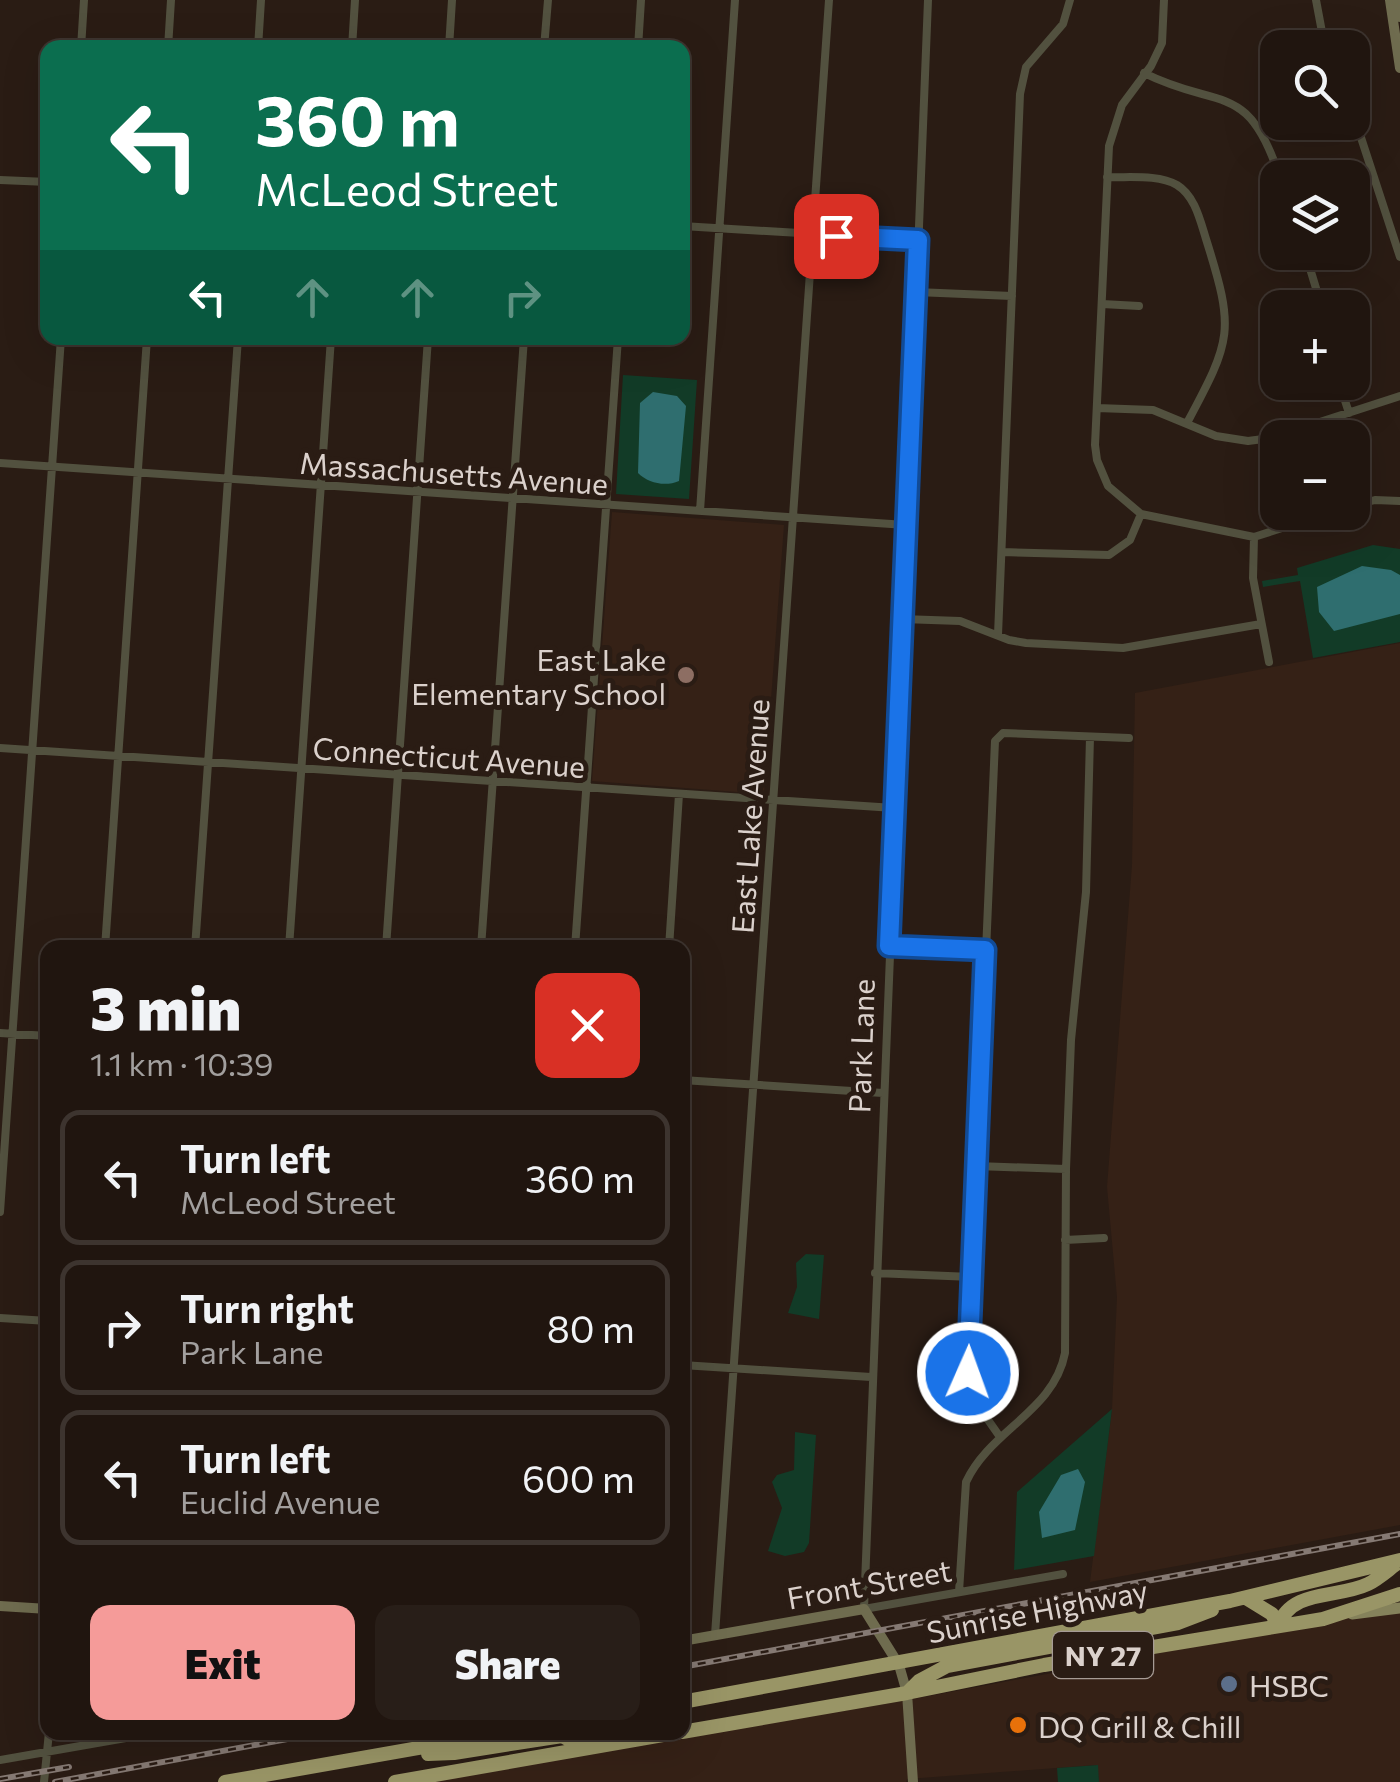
<!DOCTYPE html>
<meta charset="utf-8">
<style>
:root{--surface:#20150f;--page:#281e18;--text:#f1f3f6;--muted:#a29f9e;--line:#3d342f;--accent:#f59b99}
body{margin:0;font-family:Commissioner,sans-serif;background:var(--page);color:var(--text);height:100vh;display:flex;flex-direction:column;font-size:38px;white-space:nowrap}
*{box-sizing:border-box;margin:0}
p{font-size:32px;color:var(--muted)}
.icon{flex:none;width:55px;height:55px;fill:none;stroke:currentColor;stroke-width:2;stroke-linecap:round;stroke-linejoin:round}
.map{position:relative;flex:1;overflow:hidden}
.details{position:absolute;left:40px;top:940px;width:650px;height:800px;display:flex;flex-direction:column;background:var(--surface);border-radius:20px;box-shadow:0 10px 40px #0002,0 0 0 2px var(--line)}
.details>*{flex:none}
.hud{position:absolute;left:40px;top:40px;width:650px;height:305px;border-radius:20px;box-shadow:0 10px 40px #0002,0 0 0 2px var(--line);background:#0b6e4f;color:#fff;overflow:hidden}
.controls{position:absolute;left:1260px;top:30px;display:grid;gap:20px}
.controls a{display:grid;place-items:center;width:110px;height:110px;border-radius:20px;background:var(--surface);box-shadow:0 10px 40px #0002,0 0 0 2px var(--line);font-size:50px}
.pin{position:absolute;display:grid;place-items:center;width:85px;height:85px;color:#fff;margin:-42px;border-radius:20px;box-shadow:0 5px 15px #0006}
.me{position:absolute;width:110px;margin:-55px;rotate:2deg;stroke-linejoin:round;filter:drop-shadow(0 0 8px #0008)}
.turn{display:flex;align-items:center;gap:35px;height:210px;padding:0 50px;font-size:45px}
.turn .icon{width:130px;height:130px;stroke-width:2.5}
.turn b{display:block;font-size:70px;line-height:85px}
.lanes{display:flex;align-items:center;height:95px;padding:0 50px;background:#0003;justify-content:center;gap:50px;direction:ltr}
.lanes .off{opacity:.35}
.round{display:grid;place-items:center;flex:none;width:105px;height:105px;border-radius:20px;background:var(--page)}
.overview{display:flex;align-items:center;justify-content:space-between;height:170px;padding:0 50px}
h1{font-size:60px;font-weight:800;line-height:75px}
.action{display:flex;gap:20px;margin-top:auto;padding:20px 50px}
.action a{flex:1;height:115px;border-radius:20px;background:var(--accent);color:#111;font-size:40px;font-weight:800;line-height:115px;text-align:center}
.action a+a{background:var(--page);color:var(--text)}
ul{padding:0;list-style:none}
li{display:flex;align-items:center;gap:30px;height:135px;margin:0 20px 15px;padding:0 30px;border:5px solid var(--line);border-radius:20px}
li div{flex:1}
li b{display:block;font-size:38px}
li em{font-style:normal}
.map>svg:first-child{display:block}
.built{fill:#352116}
.green{fill:#123b27}
.water{fill:#2f6e6f}
.lines{fill:none;stroke-linecap:round;stroke-linejoin:round}
.street{stroke:#52513f;stroke-width:8}
.secondary{stroke:#6f6c4f;stroke-width:10}
.primary{stroke:#85825b;stroke-width:11}
.highway{stroke:#999566;stroke-width:14}
.rail-casing{stroke:#857973;stroke-width:6}
.rail{stroke:#2a1c14;stroke-width:2.5;stroke-dasharray:8;stroke-linecap:butt}
.route-casing{stroke:#114b97;stroke-width:25}
.route{stroke:#1a73e8;stroke-width:18}
.education-dot{fill:#8d6e63;stroke:#2a1c14;stroke-width:4}
.service-dot{fill:#5c6f8a;stroke:#2a1c14;stroke-width:4}
.food-dot{fill:#e8710a;stroke:#2a1c14;stroke-width:4}
.labels{text-anchor:middle;dominant-baseline:central;stroke-width:10;stroke-linejoin:round;paint-order:stroke}
.shield{fill:#2a1c14;stroke:#a69b95;stroke-width:2.5}
.shield-label{font-size:28px;font-weight:bold;fill:#dbd1cc}
.street-label{font-size:30px;fill:#dbd1cc;stroke:#2a1c14}
.poi-label{font-size:30px;fill:#dbd1cc;stroke:#2a1c14;text-anchor:start}
</style>
<div class="map">
<svg width="1400" height="1782" viewBox="0 0 1400 1782">
<rect width="100%" height="100%" fill="#2a1c14"/>
<path class="built" d="M612,512L784,525L764,794L592,781Z
M1400,643V1525L1090,1582L1112,1409L1117,1297L1107,1187L1132,865L1135,693Z
M1400,1608V1782H1099L1097,1765L907,1779L906,1782H424L902,1701Z"/>
<path class="green" d="M623,375L697,380L689,499L616,494Z
M1373,545L1400,549V642L1313,658L1300,581L1263,587L1262,581L1298,575L1297,568Z
M806,1254L824,1255L819,1319L788,1313L797,1287L796,1263Z
M1112,1409L1094,1556L1014,1570L1017,1492Z
M795,1432L816,1435L809,1543L804,1552L785,1556L768,1551L782,1508L772,1482L777,1475L794,1470Z
M1098,1765L1099,1782H1058L1057,1768Z"/>
<path class="water" d="M653,392L677,396L686,406L679,481C665,487 648,483 638,473L640,403Z
M1362,566L1391,570L1400,575V614L1334,631L1319,612L1317,587Z
M1078,1469L1085,1482L1075,1530L1042,1538L1039,1512L1061,1475Z"/>
<g class="lines">
<path class="street" d="M928,0L864,1609L1063,1574
M1164,0L1162,43L1151,66L1122,105L1109,146L1095,445L1097,460L1108,486L1141,514L1254,537L1332,512
M1316,0L1325,48
M81,48L84,0
M168,48L171,0
M258,48L261,0
M352,48L355,0
M449,48L452,0
M544,48L548,0
M638,48L641,0
M1144,73C1220,111 1248,79 1280,178
M1352,110L1400,257
M1107,177C1128,178 1158,174 1177,185C1195,196 1200,220 1206,239C1235,331 1232,339 1187,423
M0,180L48,182
M682,226L917,240
M1305,252L1322,308
M916,292L1012,296
M1102,304L1139,306
M1339,382L1349,413
M1097,408L1153,410L1216,436L1248,441L1271,438L1400,396
M0,463L906,525
M1352,506L1375,500L1400,501
M700,511L735,0
M1254,537L1253,578L1269,662
M1002,552L1109,555L1130,540L1141,514
M902,619L960,621L1009,640L1026,643L1123,648L1261,624
M998,635L1020,94L1026,67L1063,24L1070,0
M0,748L894,808
M889,946L985,950
M105,948L147,338
M195,948L238,338
M289,948L331,338
M386,948L428,338
M481,948L524,338
M575,948L618,338
M669,948L679,794
M0,1033L48,1036
M682,1080L883,1093
M976,1166L1066,1169
M0,1212L61,338
M1065,1240L1104,1238
M875,1273L972,1277
M0,1318L48,1321
M682,1365L871,1377
M1000,1437L972,1397L968,1373L995,741L1003,733L1129,738
M959,1592L966,1482C990,1430 1054,1411 1065,1353L1066,1169L1071,1040L1086,892L1090,737
M715,1635L829,0
M0,1760L160,1732
M44,1782L49,1732"/>
<path class="secondary" d="M1390,0L1400,68
M1397,0L1400,17
M0,1606L48,1609
M682,1641L864,1609L899,1665L907,1693L913,1782"/>
<path class="primary" d="M1352,1614L1400,1608"/>
<path class="highway" d="M1246,1598L1272,1614L1278,1626
M1278,1626C1292,1588 1337,1599 1368,1584C1378,1579 1387,1571 1395,1565
M908,1692L919,1681L947,1666L1178,1623L1212,1610
M682,1702L1230,1601L1400,1560
M682,1732L907,1693L1044,1665L1323,1619L1400,1594
M428,1754L454,1753L562,1736L579,1745
M225,1782L510,1732
M395,1782L680,1732"/>
<g class="rail-casing">
<path id="rail" d="M682,1667L1400,1534
M0,1779L69,1767
M55,1782L325,1732"/>
</g>
<use href="#rail" class="rail"/>
</g>
<g class="lines">
<g class="route-casing">
<path id="route" d="M836,236L918,240L889,946L985,950L968,1373"/>
</g>
<use href="#route" class="route"/>
</g>
<circle class="education-dot" cx="686" cy="675" r="10"/>
<circle class="service-dot" cx="1229" cy="1684" r="10"/>
<circle class="food-dot" cx="1018" cy="1725" r="10"/>
<g class="labels">
<rect class="shield" x="1053" y="1632" width="100" height="46" rx="8"/>
<g class="shield-label">
<text x="1103" y="1655">NY 27</text>
</g>
<g class="street-label">
<text transform="translate(454 472) rotate(4)">Massachusetts Avenue</text>
<text transform="translate(449 756) rotate(4)">Connecticut Avenue</text>
<text transform="translate(749 816) rotate(-86)">East Lake Avenue</text>
<text transform="translate(860 1046) rotate(-88)">Park Lane</text>
<text transform="translate(869 1583) rotate(-10)">Front Street</text>
<text transform="translate(1037 1610) rotate(-11)">Sunrise Highway</text>
</g>
<g class="poi-label">
<text x="666" y="658" text-anchor="end">East Lake<tspan x="666" dy="34">Elementary School</tspan></text>
<text x="1249" y="1684">HSBC</text>
<text x="1038" y="1725">DQ Grill &amp; Chill</text>
</g>
</g>
</svg>
<div class="controls">
<a><svg class="icon" aria-label="search" viewBox="0 0 24 24"><circle cx="10" cy="10" r="6"/><path d="M15 15l6 6"/></svg></a>
<a><svg class="icon" aria-label="layers" viewBox="0 0 24 24"><path d="M12 4l9 5-9 5-9-5zM3 14l9 5 9-5"/></svg></a>
<a>+</a>
<a>−</a>
</div>
<div class="pin" style="left:836px;top:236px;background:#d93025"><svg class="icon" aria-label="arrive" viewBox="0 0 24 24"><path d="M6 21V4h12l-3 4 3 4H6"/></svg></div>
<svg class="me" style="left:968px;top:1373px" viewBox="-20 -20 40 40"><circle r="17" fill="#1a73e8" stroke="#fff" stroke-width="3"/><path d="M0-11L8 9 0 5-8 9z" fill="#fff"/></svg>
<div class="hud">
<div class="turn"><svg class="icon" aria-label="left" viewBox="0 0 24 24"><path d="M17 20v-9H6M10 6l-5 5 5 5"/></svg><div><b>360 m</b>McLeod Street</div></div>
<div class="lanes"><svg class="icon" aria-label="left" viewBox="0 0 24 24"><path d="M17 20v-9H6M10 6l-5 5 5 5"/></svg><svg class="icon off" aria-label="ahead" viewBox="0 0 24 24"><path d="M12 20V5M6 11l6-6 6 6"/></svg><svg class="icon off" aria-label="ahead" viewBox="0 0 24 24"><path d="M12 20V5M6 11l6-6 6 6"/></svg><svg class="icon off" aria-label="right" viewBox="0 0 24 24"><path d="M7 20v-9h11M14 6l5 5-5 5"/></svg></div>
</div>
<section class="details">
<div class="overview"><div><h1>3 min</h1><p>1.1 km · 10:39</p></div><a class="round" style="background:#d93025;color:#fff"><svg class="icon" aria-label="close" viewBox="0 0 24 24"><path d="M6 6l12 12M18 6L6 18"/></svg></a></div>
<ul>
<li><svg class="icon" aria-label="left" viewBox="0 0 24 24"><path d="M17 20v-9H6M10 6l-5 5 5 5"/></svg><div><b>Turn left</b><p>McLeod Street</p></div><em>360 m</em></li>
<li><svg class="icon" aria-label="right" viewBox="0 0 24 24"><path d="M7 20v-9h11M14 6l5 5-5 5"/></svg><div><b>Turn right</b><p>Park Lane</p></div><em>80 m</em></li>
<li><svg class="icon" aria-label="left" viewBox="0 0 24 24"><path d="M17 20v-9H6M10 6l-5 5 5 5"/></svg><div><b>Turn left</b><p>Euclid Avenue</p></div><em>600 m</em></li>
</ul>
<div class="action"><a>Exit</a><a>Share</a></div>
</section>
</div>
